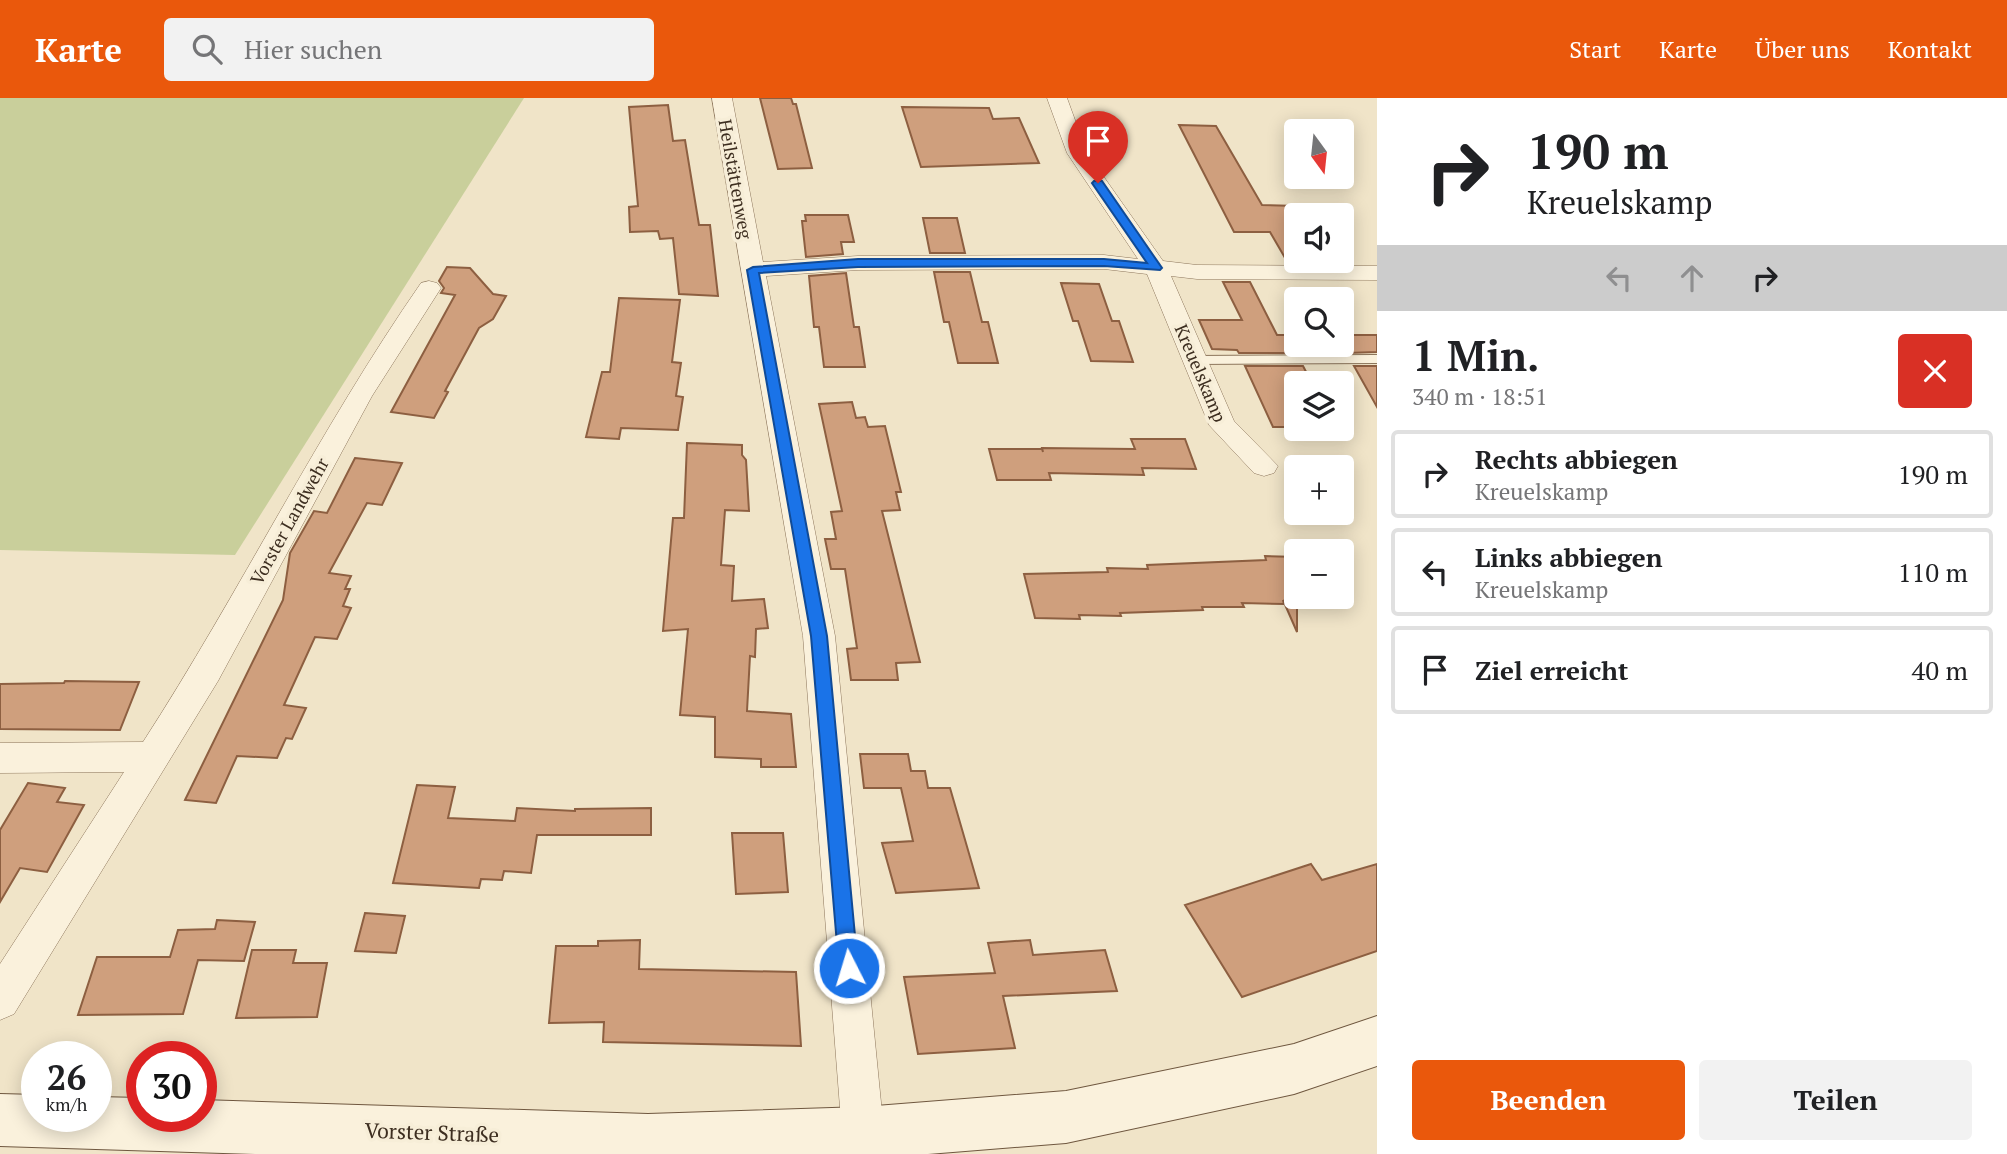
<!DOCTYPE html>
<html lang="de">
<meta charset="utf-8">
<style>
:root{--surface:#fff;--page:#f2f2f2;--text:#202124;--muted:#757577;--line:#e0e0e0;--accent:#ea580c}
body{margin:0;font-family:"PT Serif",serif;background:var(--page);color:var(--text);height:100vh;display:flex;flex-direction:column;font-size:26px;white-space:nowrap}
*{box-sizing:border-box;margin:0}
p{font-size:23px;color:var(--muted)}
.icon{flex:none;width:38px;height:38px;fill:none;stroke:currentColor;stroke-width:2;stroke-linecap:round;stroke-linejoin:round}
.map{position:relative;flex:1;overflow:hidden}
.details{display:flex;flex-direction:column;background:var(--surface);width:630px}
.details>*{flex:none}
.guide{background:#fff;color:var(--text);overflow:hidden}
.needle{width:46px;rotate:165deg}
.fabs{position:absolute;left:1284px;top:21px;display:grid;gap:14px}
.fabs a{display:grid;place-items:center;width:70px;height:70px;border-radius:7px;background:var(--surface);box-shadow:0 4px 18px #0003;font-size:35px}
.speed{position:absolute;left:21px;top:943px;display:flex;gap:14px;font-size:35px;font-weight:700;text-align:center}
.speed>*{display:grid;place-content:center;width:91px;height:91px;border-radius:50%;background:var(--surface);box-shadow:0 4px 18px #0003;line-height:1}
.speed small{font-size:18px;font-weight:400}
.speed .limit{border:10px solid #d22;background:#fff;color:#111}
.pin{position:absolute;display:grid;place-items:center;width:60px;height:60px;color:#fff;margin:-72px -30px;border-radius:50% 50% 50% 0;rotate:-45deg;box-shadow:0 0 7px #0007}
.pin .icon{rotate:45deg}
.me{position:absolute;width:77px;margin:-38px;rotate:355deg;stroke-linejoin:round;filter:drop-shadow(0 0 5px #0008)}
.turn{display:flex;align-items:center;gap:24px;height:147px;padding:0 35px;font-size:32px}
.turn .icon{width:91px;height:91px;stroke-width:2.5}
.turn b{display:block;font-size:49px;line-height:60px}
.lanes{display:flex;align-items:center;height:66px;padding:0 35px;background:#0003;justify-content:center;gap:35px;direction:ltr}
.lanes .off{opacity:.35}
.round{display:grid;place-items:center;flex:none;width:74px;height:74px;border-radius:7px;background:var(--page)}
.head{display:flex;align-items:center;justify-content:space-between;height:119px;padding:0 35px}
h1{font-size:42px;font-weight:700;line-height:52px}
.primary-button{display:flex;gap:14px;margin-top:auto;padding:14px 35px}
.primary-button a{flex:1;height:80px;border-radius:7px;background:var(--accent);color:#fff;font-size:28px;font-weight:700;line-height:80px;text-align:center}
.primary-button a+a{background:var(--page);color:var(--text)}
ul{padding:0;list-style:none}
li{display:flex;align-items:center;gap:21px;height:88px;margin:0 14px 10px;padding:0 21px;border:4px solid var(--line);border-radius:7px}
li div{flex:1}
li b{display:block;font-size:26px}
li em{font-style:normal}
header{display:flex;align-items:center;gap:42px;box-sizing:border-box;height:98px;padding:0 35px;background:var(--accent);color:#fff}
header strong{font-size:33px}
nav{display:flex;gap:38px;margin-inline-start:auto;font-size:24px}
.search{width:490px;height:63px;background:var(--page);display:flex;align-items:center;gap:18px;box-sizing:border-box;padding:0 24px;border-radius:7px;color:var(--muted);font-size:26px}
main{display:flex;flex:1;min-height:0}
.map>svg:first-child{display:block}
.green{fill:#c9cf9b}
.building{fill:#cf9f7d;stroke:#8d5f41;stroke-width:2}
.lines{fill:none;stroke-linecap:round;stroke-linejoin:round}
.service-casing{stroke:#8d765c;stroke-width:2}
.minor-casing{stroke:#8d765c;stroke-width:1}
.secondary-casing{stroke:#6f573f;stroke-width:2}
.service{fill:#faf1dc;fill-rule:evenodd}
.minor{fill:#faf1dc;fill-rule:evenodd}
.secondary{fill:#faf1dc;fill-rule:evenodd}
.route{fill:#1a73e8;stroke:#114b97;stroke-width:2}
.labels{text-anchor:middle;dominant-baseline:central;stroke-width:7;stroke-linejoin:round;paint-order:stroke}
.street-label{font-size:18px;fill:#3d2e20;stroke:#f7eed8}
.near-street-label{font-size:21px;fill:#3d2e20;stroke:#f7eed8}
</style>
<header>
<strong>Karte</strong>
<div class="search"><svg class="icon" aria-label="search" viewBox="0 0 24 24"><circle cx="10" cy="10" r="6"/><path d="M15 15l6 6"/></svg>Hier suchen</div>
<nav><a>Start</a><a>Karte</a><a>Über uns</a><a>Kontakt</a></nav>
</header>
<main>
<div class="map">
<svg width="1377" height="1056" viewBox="0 0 1377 1056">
<rect width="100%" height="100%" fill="#f0e4c8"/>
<path class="green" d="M0,0H524L235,457L0,452Z"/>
<path class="building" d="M760,0H791L793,6H796L812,70L778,71Z
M668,7L673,43L685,42L699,127H710L718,198L679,196L673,140L660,141L658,133L630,134L629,109L638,108L629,9Z
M902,9L989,10L993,21L1019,20L1039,65L921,69Z
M1179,27L1216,28L1262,107L1297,108V165H1288L1270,134H1234Z
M805,117H848L854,144H841L843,156L806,159L802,123H806Z
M923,120H957L965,155H930Z
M447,169L470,170L493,196L506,198L493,221L479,230L445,293L448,294L434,320L391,314L455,197L441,195L444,190L439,183Z
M934,174H970L982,224H988L998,265H958L949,224H944Z
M846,175L854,229H859L865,269H824L819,229H814L809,178Z
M1223,184H1250L1277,237H1287L1296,255H1239L1237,252L1212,251L1199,222H1242Z
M1061,185L1099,186L1112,223H1119L1133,264L1091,263L1078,223H1073Z
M619,200L680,202L672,264L681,265L676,298L683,299L678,332L621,330L619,341L586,339L602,274H610Z
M1342,237H1377V254L1347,255L1342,247Z
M1245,268H1303L1312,285H1297V329H1273Z
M1354,268H1377V309Z
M852,304L856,320L865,319L868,329L885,328L901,394H896L900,412L882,413L920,564L896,565L898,582H851L847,551L857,550L845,471H831L825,441H836L831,414L842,413L819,306Z
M1131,341H1185L1196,371L1142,370L1144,377L1049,375L1051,382H997L989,351H1042L1043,354L1042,350L1135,351Z
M687,345L742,347V357L746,362L749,413L725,412L721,467L734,468L732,503L764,501L768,530L756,531L755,559L750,558L747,613L791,616L796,669H761V661L715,659V619L680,617L688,531L663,533L673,420H684Z
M355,360L402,365L382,407L367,405L329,475L351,478L345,491H350L343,508L351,510L337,541L315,539L284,607L306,610L292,641L286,640L277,660L237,658L216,705L185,702L283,502L290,455L314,413L327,415Z
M1265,458L1297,459V534L1283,502L1284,506L1242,505L1244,509H1202L1203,512L1120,515L1121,518L1079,517L1080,521L1035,520L1024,476L1108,474L1107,470L1148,471L1147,467L1266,462Z
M65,583L139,584L120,632L0,631V586L64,585Z
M860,656H908L911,673H925L928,690H950L979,790L896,795L882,745L913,743L901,690H864Z
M28,685L65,690L57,704L84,707L47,774L20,770L0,804V732Z
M417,687L455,689L448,720L515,723L517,710L575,713V711L651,710V737H537L531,775L504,773L502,782L481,781L479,790L393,785Z
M732,735H783L788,794L736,796Z
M1311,766L1322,782L1377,766V853L1242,899L1185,807Z
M365,815L405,818L396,855L355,853Z
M217,822L255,824L244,863L198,862L183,916L78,917L97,859H170L178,832L215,831Z
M640,842L639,871L796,874L801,948L603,944L604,924L549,925L556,848H598V843Z
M1030,842L1033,857L1105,852L1117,893L1003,898L1015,950L918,956L904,879L995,875L988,845Z
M252,852H296L293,865H327L317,919L236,920Z"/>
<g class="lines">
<g class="service-casing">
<path id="service" d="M1377,257V265L1196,266L1190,262L1196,258Z"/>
</g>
<g class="minor-casing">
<path id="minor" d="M712,0H732L763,164L858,158L1104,157L1138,161L1067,55L1047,0H1067L1087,55L1163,163L1197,167L1377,168V182L1197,181L1171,178L1234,323L1278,368L1274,375L1264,378L1254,375L1209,327L1147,176L1104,171L858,172L766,178L835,538L884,1035L878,1050L864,1056L848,1050L842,1035L803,538Z
M429,183L437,185L441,190L372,298L218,583L14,916L0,922V866L124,674L0,675V645L143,644C240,494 319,332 421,185Z"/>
</g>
<g class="secondary-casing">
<path id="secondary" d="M1377,918V968L1294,996L1066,1045L928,1056H255L0,1048V996L37,997V1018H96V999L142,1000V1018H201V1002L648,1016L863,1009L1066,993L1294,946Z"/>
</g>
<use href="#service" class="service"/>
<use href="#minor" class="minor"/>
<use href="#secondary" class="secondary"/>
</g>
<path class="route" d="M1094,83H1102L1162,170L1160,172L1104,168L858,169L759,175L827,538L858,870L856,876L849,879L842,876L839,870L811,538L747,172L753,169L858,161H1104L1147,165L1092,85Z"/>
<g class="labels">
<g class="street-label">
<text transform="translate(736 81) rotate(80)">Heilstättenweg</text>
<text transform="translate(1201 275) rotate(67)">Kreuelskamp</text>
<text transform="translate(289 423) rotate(-61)">Vorster Landwehr</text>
</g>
<g class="near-street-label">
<text transform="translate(432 1034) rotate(2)">Vorster Straße</text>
</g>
</g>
</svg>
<div class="fabs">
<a><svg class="needle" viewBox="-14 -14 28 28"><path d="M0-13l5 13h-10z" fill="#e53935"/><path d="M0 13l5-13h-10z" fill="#757577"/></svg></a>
<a><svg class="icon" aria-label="sound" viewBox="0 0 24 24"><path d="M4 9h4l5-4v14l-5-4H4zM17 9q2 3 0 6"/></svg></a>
<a><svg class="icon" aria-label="search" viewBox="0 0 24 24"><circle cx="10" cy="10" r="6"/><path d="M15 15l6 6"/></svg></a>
<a><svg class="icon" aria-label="layers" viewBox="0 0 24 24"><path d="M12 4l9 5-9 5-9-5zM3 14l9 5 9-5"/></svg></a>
<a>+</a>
<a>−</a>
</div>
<div class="speed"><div>26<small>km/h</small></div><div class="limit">30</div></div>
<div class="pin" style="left:1098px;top:85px;background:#d93025"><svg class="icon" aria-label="arrive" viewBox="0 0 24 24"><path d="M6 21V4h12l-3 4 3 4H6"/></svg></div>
<svg class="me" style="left:849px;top:870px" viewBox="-20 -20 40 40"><circle r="17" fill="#1a73e8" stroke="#fff" stroke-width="3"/><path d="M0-11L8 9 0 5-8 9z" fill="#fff"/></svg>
</div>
<section class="details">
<div class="guide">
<div class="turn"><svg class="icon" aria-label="right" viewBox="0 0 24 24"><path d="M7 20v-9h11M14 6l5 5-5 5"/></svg><div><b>190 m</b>Kreuelskamp</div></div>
<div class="lanes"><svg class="icon off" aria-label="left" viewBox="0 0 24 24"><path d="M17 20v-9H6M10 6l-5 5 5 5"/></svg><svg class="icon off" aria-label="ahead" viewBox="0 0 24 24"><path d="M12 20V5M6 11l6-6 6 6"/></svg><svg class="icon" aria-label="right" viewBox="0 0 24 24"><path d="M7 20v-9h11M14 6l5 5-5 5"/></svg></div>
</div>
<div class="head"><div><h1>1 Min.</h1><p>340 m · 18:51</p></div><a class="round" style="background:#d93025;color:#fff"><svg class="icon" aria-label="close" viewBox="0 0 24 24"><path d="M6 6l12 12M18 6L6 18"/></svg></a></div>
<ul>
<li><svg class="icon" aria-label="right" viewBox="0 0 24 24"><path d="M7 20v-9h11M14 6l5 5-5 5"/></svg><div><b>Rechts abbiegen</b><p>Kreuelskamp</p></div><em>190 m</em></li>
<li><svg class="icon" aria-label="left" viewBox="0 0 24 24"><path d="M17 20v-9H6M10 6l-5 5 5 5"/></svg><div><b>Links abbiegen</b><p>Kreuelskamp</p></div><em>110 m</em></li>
<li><svg class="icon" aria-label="arrive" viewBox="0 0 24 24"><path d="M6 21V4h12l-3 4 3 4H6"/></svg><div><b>Ziel erreicht</b></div><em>40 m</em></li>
</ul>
<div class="primary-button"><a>Beenden</a><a>Teilen</a></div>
</section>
</main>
